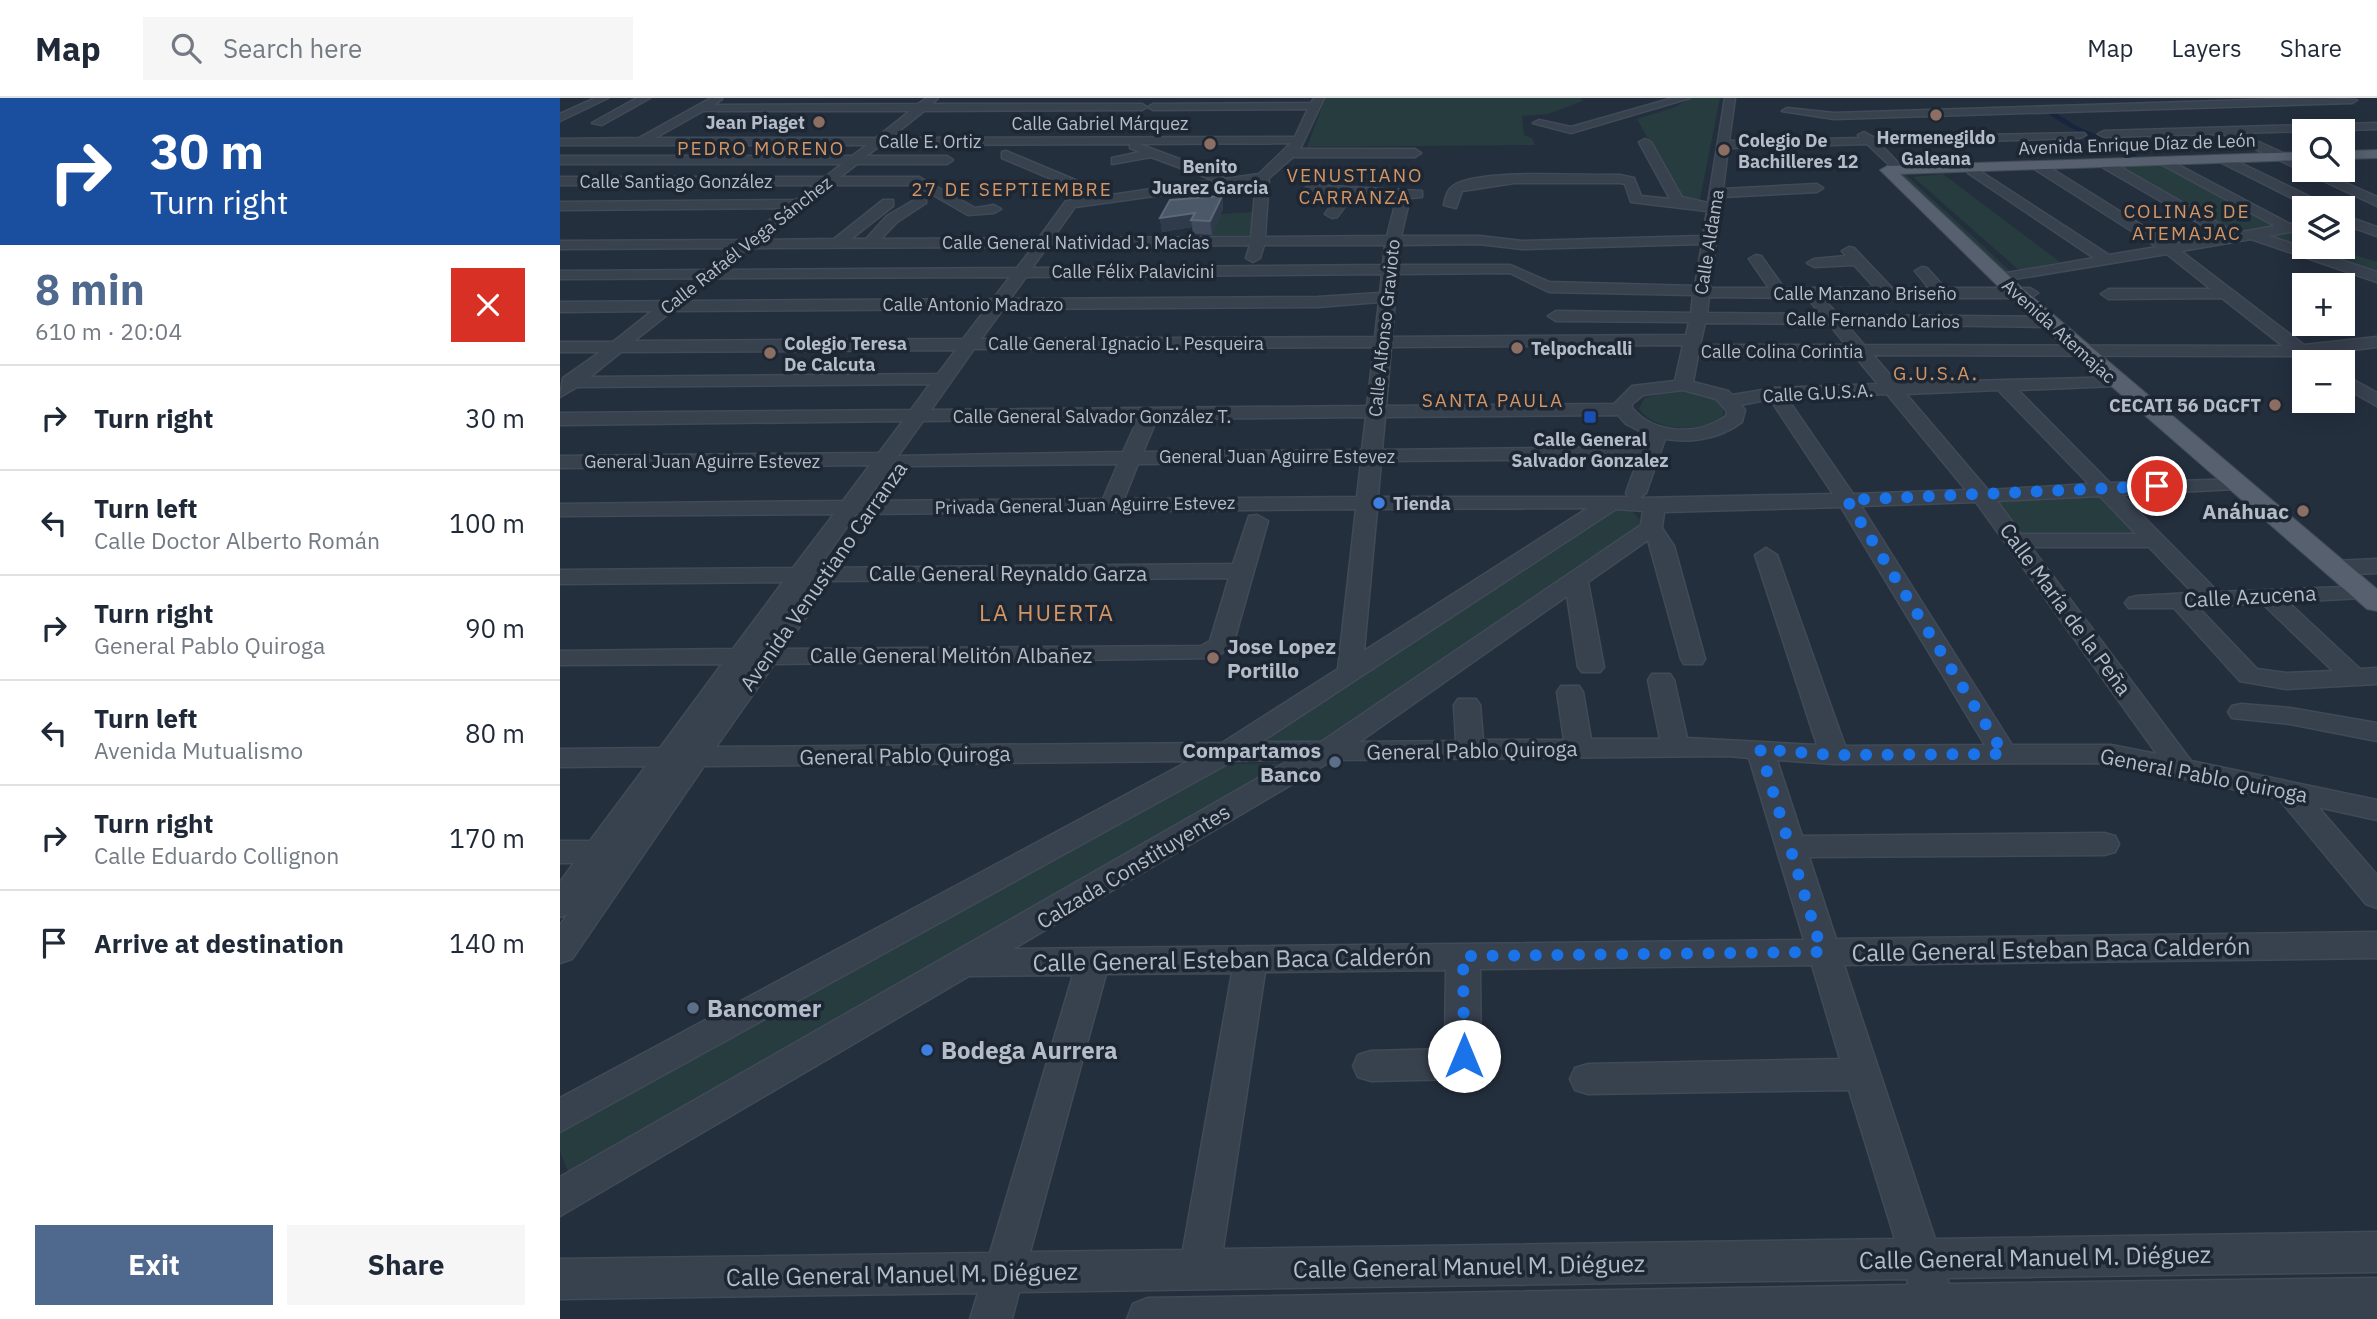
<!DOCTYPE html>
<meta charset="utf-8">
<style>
:root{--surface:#fff;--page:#f6f6f7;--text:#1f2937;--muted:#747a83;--line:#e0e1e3;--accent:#4f688e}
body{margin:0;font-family:"IBM Plex Sans",sans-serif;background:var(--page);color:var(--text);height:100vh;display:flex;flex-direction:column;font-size:26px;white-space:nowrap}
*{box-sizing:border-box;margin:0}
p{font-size:23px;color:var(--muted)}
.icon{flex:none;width:38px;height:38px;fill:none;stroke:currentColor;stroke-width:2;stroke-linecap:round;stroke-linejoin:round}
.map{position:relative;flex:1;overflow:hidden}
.details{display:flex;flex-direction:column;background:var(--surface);width:560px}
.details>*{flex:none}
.banner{background:#1a4fa0;color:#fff;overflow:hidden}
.fabs{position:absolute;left:1732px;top:21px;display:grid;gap:14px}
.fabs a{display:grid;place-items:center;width:63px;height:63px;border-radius:0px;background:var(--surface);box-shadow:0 4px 18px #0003;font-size:35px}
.pin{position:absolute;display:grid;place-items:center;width:60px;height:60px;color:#fff;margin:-30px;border:4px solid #fff;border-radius:50%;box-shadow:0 2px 7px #0007}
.me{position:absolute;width:77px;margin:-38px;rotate:0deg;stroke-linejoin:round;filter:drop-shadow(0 0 5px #0008)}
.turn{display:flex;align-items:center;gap:24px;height:147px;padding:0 35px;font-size:32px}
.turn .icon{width:91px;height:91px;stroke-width:2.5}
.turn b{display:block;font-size:49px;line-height:60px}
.round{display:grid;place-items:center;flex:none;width:74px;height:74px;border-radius:0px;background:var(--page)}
.headline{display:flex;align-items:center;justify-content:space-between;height:119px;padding:0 35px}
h1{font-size:42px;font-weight:700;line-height:52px;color:var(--accent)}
.button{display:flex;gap:14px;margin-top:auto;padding:14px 35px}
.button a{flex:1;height:80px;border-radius:0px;background:var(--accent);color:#fff;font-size:28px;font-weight:700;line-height:80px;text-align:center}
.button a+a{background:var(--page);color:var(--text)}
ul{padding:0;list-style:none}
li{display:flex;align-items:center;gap:21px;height:105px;padding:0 35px;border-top:2px solid var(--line)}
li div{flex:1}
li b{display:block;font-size:26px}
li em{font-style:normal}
header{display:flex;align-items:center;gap:42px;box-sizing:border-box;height:98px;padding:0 35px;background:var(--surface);border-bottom:2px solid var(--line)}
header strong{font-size:33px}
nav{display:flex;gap:38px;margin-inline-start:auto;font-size:24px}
.search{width:490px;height:63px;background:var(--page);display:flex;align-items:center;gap:18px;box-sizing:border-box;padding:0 24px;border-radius:0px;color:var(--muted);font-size:26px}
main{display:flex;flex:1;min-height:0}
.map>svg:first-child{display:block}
.green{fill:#263c3f}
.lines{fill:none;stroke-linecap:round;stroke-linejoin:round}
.canal{fill:#17263c;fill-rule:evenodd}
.minor-casing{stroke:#414a57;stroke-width:3}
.major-casing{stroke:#414a57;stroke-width:2}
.minor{fill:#38414e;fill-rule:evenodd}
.major{fill:#56606e;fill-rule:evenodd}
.wall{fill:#3f4b5c}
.shaded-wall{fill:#2f3b4b}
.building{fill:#4b5868;stroke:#5c6777;stroke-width:2}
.route{stroke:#1a73e8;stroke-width:12;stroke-dasharray:0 21.6}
.education-dot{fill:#8d6e63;stroke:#1d2633;stroke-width:2.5}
.transit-dot{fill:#1a4fb4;stroke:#1d2633;stroke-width:2.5}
.shop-dot{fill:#3f7fe0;stroke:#1d2633;stroke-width:2.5}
.service-dot{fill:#5c6f8a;stroke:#1d2633;stroke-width:2.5}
.labels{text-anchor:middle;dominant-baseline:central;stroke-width:7;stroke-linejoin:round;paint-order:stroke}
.far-poi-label{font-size:18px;font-weight:bold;fill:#b4bcc9;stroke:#1d2633;text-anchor:start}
.far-street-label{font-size:18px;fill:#b4bcc9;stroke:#1d2633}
.far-neighbourhood-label{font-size:19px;letter-spacing:2px;fill:#d59563;stroke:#1d2633}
.poi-label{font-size:21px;font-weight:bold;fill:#b4bcc9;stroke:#1d2633;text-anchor:end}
.street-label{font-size:21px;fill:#b4bcc9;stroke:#1d2633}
.neighbourhood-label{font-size:23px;letter-spacing:2px;fill:#d59563;stroke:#1d2633}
.near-street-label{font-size:24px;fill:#b4bcc9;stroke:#1d2633}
.near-poi-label{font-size:24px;font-weight:bold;fill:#b4bcc9;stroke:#1d2633;text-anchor:start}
</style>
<header>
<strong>Map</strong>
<div class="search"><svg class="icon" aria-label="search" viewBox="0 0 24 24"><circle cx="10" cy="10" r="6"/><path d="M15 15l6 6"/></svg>Search here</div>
<nav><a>Map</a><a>Layers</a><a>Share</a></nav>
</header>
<main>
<section class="details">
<div class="banner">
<div class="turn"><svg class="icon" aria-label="right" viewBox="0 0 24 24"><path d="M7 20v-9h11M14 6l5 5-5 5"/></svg><div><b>30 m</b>Turn right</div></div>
</div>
<div class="headline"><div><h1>8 min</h1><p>610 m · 20:04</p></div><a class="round" style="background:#d93025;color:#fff"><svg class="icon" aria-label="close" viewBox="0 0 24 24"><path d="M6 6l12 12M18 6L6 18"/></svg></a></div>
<ul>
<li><svg class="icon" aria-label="right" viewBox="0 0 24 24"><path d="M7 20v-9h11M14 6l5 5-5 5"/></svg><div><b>Turn right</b></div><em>30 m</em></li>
<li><svg class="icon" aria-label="left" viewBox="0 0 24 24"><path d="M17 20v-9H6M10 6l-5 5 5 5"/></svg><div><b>Turn left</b><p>Calle Doctor Alberto Román</p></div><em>100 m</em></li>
<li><svg class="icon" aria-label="right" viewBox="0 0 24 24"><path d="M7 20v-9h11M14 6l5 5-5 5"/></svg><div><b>Turn right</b><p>General Pablo Quiroga</p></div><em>90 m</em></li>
<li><svg class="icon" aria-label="left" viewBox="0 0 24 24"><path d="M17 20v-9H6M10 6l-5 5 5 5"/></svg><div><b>Turn left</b><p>Avenida Mutualismo</p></div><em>80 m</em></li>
<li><svg class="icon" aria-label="right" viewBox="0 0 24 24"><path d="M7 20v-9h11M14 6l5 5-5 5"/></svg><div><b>Turn right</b><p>Calle Eduardo Collignon</p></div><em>170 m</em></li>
<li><svg class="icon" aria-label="arrive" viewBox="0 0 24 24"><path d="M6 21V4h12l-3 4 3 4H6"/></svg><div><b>Arrive at destination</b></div><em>140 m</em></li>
</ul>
<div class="button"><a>Exit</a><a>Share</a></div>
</section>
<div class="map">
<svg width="1817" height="1221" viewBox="0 0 1817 1221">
<rect width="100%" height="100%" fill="#242f3e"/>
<path class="green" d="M765,0H1021L1023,3L988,16L962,18L964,37L972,40L975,47L747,49Z
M1131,0H1160L1140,101L1122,102L1077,21L1115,9Z
M1603,65L1720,128L1674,136L1552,67Z
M1339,75L1345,76L1450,173L1445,175Z
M1383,76L1500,164L1460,173L1353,79Z
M693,114L689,141H650L660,116Z
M1728,132L1745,139V149H1771L1817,164V177L1697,137Z
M1115,292L1152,299L1164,311L1163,318C1143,336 1095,334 1079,311L1084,300Z
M1543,397L1580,436L1467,441L1435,401Z
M1046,412H1071L1083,425L767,645L697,646Z
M734,665L10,1078L0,1054V1030L664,666Z"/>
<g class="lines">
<path class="canal" d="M1490,11L1516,28L1567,50L1581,61L1574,63C1546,44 1514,35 1487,15Z"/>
<g class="minor-casing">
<path id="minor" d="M35,0H48L0,23V16Z
M77,0H90L42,27L32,25Z
M151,0L162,1L154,7L358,6L367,0H378L372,6H582L587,9L582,12L364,13L330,40L735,39L748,11L593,12L588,9L593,6L751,5L754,0H764L740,51H855L861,55L855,59H733L709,80L705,139L827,138L837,99L793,97L777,119L772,120L765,116L780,96L745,94L744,91L750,87L862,93V99L850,100L841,138H919L962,143L1143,138L1147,113L1071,104L1065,86L1060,85H954L902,93L896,110L884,107C885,100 887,92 893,88C918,70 1026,78 1060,77L1074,80L1081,98L1110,101L1079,44L1085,41L1091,44L1122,99L1148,105L1165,0H1175L1169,43L1300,40L1298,37L1304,34L1313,39L1524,35L1526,37L1520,40L1320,46L1346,73L1340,77L1307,46L1168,50L1163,91L1257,86L1263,90L1257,94L1162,99L1150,190H1209L1189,161L1196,157L1201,158L1224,190H1315L1294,167L1254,169L1247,165L1254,161L1286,158L1282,153L1289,149L1294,150L1332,190H1369L1355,173L1362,169L1367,170L1385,190H1470L1478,195L1470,200H1263L1278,217L1488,219L1496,224L1488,229L1286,226L1304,247L1723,248L1662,200L1549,201L1541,196L1549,191H1651L1607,156L1436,184L1433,181L1441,176L1534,160L1408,75L1406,72L1412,68L1549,157L1597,149L1476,72V66H1484L1612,146L1661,138L1542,69V63H1550L1676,135L1715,128L1597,64L1607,61L1730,126L1745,123V131L1709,138L1817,174V184L1691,141L1621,153L1744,247L1817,239V249L1752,257L1744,261L1736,258L1313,257L1337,285L1561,279L1564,283L1561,287L1555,288L1458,292L1550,385L1682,381L1685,385L1682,389L1675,391L1562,397L1658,494L1810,488L1814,493L1810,498L1802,500L1728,504L1800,571L1817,570V586L1726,591L1680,583L1614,510H1569L1565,505L1569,500L1577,498L1633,495L1589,449H1471L1631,663L1817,702V722L1758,709L1817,777V810L1806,806L1719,701L1551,665L1274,666L1217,662L1242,738L1544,735L1555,738L1559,746L1555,754L1544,757L1249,759L1276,841L1817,834V860L1284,867L1375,1141L1817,1134V1174L1387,1180L1389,1186L1817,1180V1221H567L573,1206L588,1200L1348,1187L1347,1181L459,1194L452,1221H410L418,1195L0,1201V1161L430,1155L513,877L409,878L0,1118V1079L730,662L673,663L0,1034V1000L629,663L144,668L12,861L0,865V827L8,816L0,819V784L14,765H0V743H30L86,668L0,669V651L100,650L162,566L0,567V553L173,551L223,484L0,486V472L233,470L274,416L0,418V406L283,403L310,367L0,370V358L319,355L343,323L0,327V315L351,312L370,286L17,289L0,299L3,280L40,254H0V244H53L92,213L0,214V204L433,201L450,179L0,181V173L457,170L473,149L192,150L183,154L176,150L0,151V143L185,142L225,110L0,112V104L236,102L255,87H0V79H265L282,66H0V58H292L307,47H0V41L79,40ZM143,13H350L316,40H95ZM731,45L699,76L664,81L662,77L579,46ZM570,46V50L580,54L552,60V66L591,59L653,82L551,97L446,53L442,54V60L534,99L506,103L479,140L321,141L337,124L366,105V99L361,98L327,118L306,141H291L333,108V102H323L274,141L202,142L271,87H356L408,117L434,115L441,111L434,107L415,110L359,79H280L297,66H387L393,62L387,58H306L321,47ZM696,84L691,139L493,140L515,109ZM919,146L962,151L1142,146L1135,188L989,184L950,167H838L840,147ZM690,147L686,160L693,164L700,160L704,147H825L823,167L472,170L487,149ZM950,175L989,194L1133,197L1131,215L996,213L988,218L996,223L1129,224L1126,237L832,239L837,176ZM822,176L820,195L758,199L450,201L466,179ZM1149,199L1247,200L1261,216L1147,215ZM819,204L815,239L421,241L443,211L758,209ZM426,211L403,241L74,243L112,213ZM1145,225L1269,226L1286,247H1140ZM1123,247L1115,283L1072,288L1054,306L826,308L831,249ZM814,249L807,308L371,312L414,251ZM396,252L378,276L30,279L61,254ZM1138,257H1294L1318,286L1215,290L1172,297L1168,293L1133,284ZM1123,292L1156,301L1167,313L1166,318C1138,338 1095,337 1072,310V306L1083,297ZM1438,292L1529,386L1428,392L1346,296ZM1327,296L1406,392L1293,396L1227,300ZM1210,301L1273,396L1079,400L1086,395L1105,341C1132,345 1159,341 1182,324L1185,312L1181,307ZM1058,317L1066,326L1088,337L1082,349L822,352L825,319ZM806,319L802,352L583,354L597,321ZM578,321L563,354L338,358L363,323ZM1078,361L1066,395L1069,399H818L821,363ZM335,363L344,368L558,366L543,401L306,403ZM801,364L797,399L564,401L578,366ZM1540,398L1576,436H1461L1437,403ZM1416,404L1597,656L1551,647H1452L1301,408ZM1281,409L1425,647L1285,648L1217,457L1206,450L1195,457L1257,647L1127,640L1114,582L1110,576H1092L1088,582L1100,641H1031L1023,594L1019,588H1001L997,594L1004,642H923L920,607L916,601H898L894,607L896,643L799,644L1007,498L1018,569L1022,574H1040L1044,569L1028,484L1088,442L1121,561L1124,566H1142L1145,561L1114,448L1102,430L1104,414ZM1028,410L804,553L817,411ZM796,411L778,571L662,645L156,649L214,566L655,560L673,547L708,423L697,417L689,418L673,466L258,470L296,416ZM1056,411L1083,413L1081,427L761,644H701ZM669,480L650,543L641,548L224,551L269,486L267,483ZM1703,505L1706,509L1773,573L1726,575L1697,571L1638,509ZM1168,658L1189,660L1244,842L453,851L773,662ZM1252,867L1280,961L1028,966L1015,970L1010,981L1015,992L1028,996L1289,992L1335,1141L663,1151L705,874L886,872L885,951L811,953L798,957L793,968L798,979L811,983L901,981L914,977L921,958L920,871ZM672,875L623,1152L470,1154L546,876Z
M1113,0H1130L1011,35L973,25L979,22L1011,29Z
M1755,0L1797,2L1792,5L1274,21L1222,13L1227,10L1274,15Z
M1817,25V31L1679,35L1745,65V72H1757L1817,99V108L1663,36L1544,39L1538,36L1544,33Z
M1664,57L1767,107L1769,110H1752L1660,64L1658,61Z
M1783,117L1817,129V138L1783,126Z
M1783,276L1817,295V308L1783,289Z
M1817,461V475L1775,477L1764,470L1775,463Z
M1681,606L1730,610L1817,625V643L1730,626L1672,620L1668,614L1672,608Z"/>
</g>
<g class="major-casing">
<path id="major" d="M1817,52V60L1783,61V53Z
M1745,54V62L1340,76L1463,191L1817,491V513L1807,511L1449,199L1320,72L1327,68Z"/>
</g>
<use href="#minor" class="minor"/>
<use href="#major" class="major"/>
</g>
<path class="wall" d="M662,98L663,111L652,137L633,136L632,129L602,134L600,120Z"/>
<path class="shaded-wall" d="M662,98L663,111L652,137L650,123Z
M635,115L631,122L632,129L602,134L600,120Z"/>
<path class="building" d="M662,98L650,123L631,122L635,115L600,120L610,102Z"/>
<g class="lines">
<path class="route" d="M904,958L903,858L1262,854L1200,651L1273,657L1444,656L1287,402L1597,388"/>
</g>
<g class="education-dot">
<circle cx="1376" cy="17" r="7"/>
<circle cx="259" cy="24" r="7"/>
<circle cx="650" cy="46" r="7"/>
<circle cx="1164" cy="52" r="7"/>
<circle cx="957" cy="250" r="7"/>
<circle cx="210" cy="255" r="7"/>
<circle cx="1715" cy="307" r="7"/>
<circle cx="1743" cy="413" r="7"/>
<circle cx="653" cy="560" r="7"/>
</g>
<rect class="transit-dot" x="1023" y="312" width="14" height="14" rx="3.5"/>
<g class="shop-dot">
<circle cx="819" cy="405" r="7"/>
<circle cx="367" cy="952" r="7"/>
</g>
<g class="service-dot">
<circle cx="775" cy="664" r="7"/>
<circle cx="133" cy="910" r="7"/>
</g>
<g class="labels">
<g class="far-poi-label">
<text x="245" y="24" text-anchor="end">Jean Piaget</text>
<text x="1376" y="39" text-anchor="middle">Hermenegildo<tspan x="1376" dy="21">Galeana</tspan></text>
<text x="1178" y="42">Colegio De<tspan x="1178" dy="21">Bachilleres 12</tspan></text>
<text x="650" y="68" text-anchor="middle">Benito<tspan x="650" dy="21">Juarez Garcia</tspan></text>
<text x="224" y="245">Colegio Teresa<tspan x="224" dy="21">De Calcuta</tspan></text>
<text x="971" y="250">Telpochcalli</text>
<text x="1701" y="307" text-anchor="end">CECATI 56 DGCFT</text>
<text x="1030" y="341" text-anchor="middle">Calle General<tspan x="1030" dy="21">Salvador Gonzalez</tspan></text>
<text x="833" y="405">Tienda</text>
</g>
<g class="far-street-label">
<text x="540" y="25">Calle Gabriel Márquez</text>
<text x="370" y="43">Calle E. Ortiz</text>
<text transform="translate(1577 46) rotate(-2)">Avenida Enrique Díaz de León</text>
<text x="116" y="83">Calle Santiago González</text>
<text x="516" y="144">Calle General Natividad J. Macías</text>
<text transform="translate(1149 144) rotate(-81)">Calle Aldama</text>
<text transform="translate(186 147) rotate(-38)">Calle Rafaél Vega Sánchez</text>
<text x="573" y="173">Calle Félix Palavicini</text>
<text x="1305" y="195">Calle Manzano Briseño</text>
<text x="413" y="206">Calle Antonio Madrazo</text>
<text transform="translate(1313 222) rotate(1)">Calle Fernando Larios</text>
<text transform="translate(824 230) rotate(-84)">Calle Alfonso Gravioto</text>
<text transform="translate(1499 233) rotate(42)">Avenida Atemajac</text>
<text x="566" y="245">Calle General Ignacio L. Pesqueira</text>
<text x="1222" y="253">Calle Colina Corintia</text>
<text transform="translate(1258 295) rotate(-3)">Calle G.U.S.A.</text>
<text x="532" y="318">Calle General Salvador González T.</text>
<text x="717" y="358">General Juan Aguirre Estevez</text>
<text x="142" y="363">General Juan Aguirre Estevez</text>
<text transform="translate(525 407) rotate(-1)">Privada General Juan Aguirre Estevez</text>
</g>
<g class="far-neighbourhood-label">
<text x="201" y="50">PEDRO MORENO</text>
<text x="795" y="77">VENUSTIANO<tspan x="795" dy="22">CARRANZA</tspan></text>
<text x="452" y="91">27 DE SEPTIEMBRE</text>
<text x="1627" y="113">COLINAS DE<tspan x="1627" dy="22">ATEMAJAC</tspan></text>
<text x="1376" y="275">G.U.S.A.</text>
<text x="933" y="302">SANTA PAULA</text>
</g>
<g class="poi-label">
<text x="1729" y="413">Anáhuac</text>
<text x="667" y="548" text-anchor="start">Jose Lopez<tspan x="667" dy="24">Portillo</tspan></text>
<text x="761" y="652">Compartamos<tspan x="761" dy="24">Banco</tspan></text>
</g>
<g class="street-label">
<text x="448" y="475">Calle General Reynaldo Garza</text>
<text transform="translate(263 478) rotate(-55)">Avenida Venustiano Carranza</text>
<text transform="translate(1690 498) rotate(-3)">Calle Azucena</text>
<text transform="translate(1506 511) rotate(54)">Calle María de la Peña</text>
<text x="391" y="557">Calle General Melitón Albañez</text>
<text transform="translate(912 652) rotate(-1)">General Pablo Quiroga</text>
<text transform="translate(345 657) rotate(-1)">General Pablo Quiroga</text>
<text transform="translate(1644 677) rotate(11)">General Pablo Quiroga</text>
<text transform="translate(573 768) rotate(-31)">Calzada Constituyentes</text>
</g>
<g class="neighbourhood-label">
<text x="487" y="514">LA HUERTA</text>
</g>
<g class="near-street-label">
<text transform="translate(1491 851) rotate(-1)">Calle General Esteban Baca Calderón</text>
<text transform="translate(672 861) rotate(-1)">Calle General Esteban Baca Calderón</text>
<text transform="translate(1475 1159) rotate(-1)">Calle General Manuel M. Diéguez</text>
<text transform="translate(909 1168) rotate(-1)">Calle General Manuel M. Diéguez</text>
<text transform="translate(342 1176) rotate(-1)">Calle General Manuel M. Diéguez</text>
</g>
<g class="near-poi-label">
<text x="147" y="910">Bancomer</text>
<text x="381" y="952">Bodega Aurrera</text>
</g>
</g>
</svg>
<div class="fabs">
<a><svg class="icon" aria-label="search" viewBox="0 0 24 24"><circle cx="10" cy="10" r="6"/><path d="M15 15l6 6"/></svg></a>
<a><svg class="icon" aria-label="layers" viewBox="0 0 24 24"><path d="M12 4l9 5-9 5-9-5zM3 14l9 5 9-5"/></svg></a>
<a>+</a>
<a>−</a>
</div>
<div class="pin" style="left:1597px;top:388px;background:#d93025"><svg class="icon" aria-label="arrive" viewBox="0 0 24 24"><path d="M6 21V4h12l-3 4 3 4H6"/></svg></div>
<svg class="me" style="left:904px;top:958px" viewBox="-20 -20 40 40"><circle r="19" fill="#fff"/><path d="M0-13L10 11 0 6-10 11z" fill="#1a73e8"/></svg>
</div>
</main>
